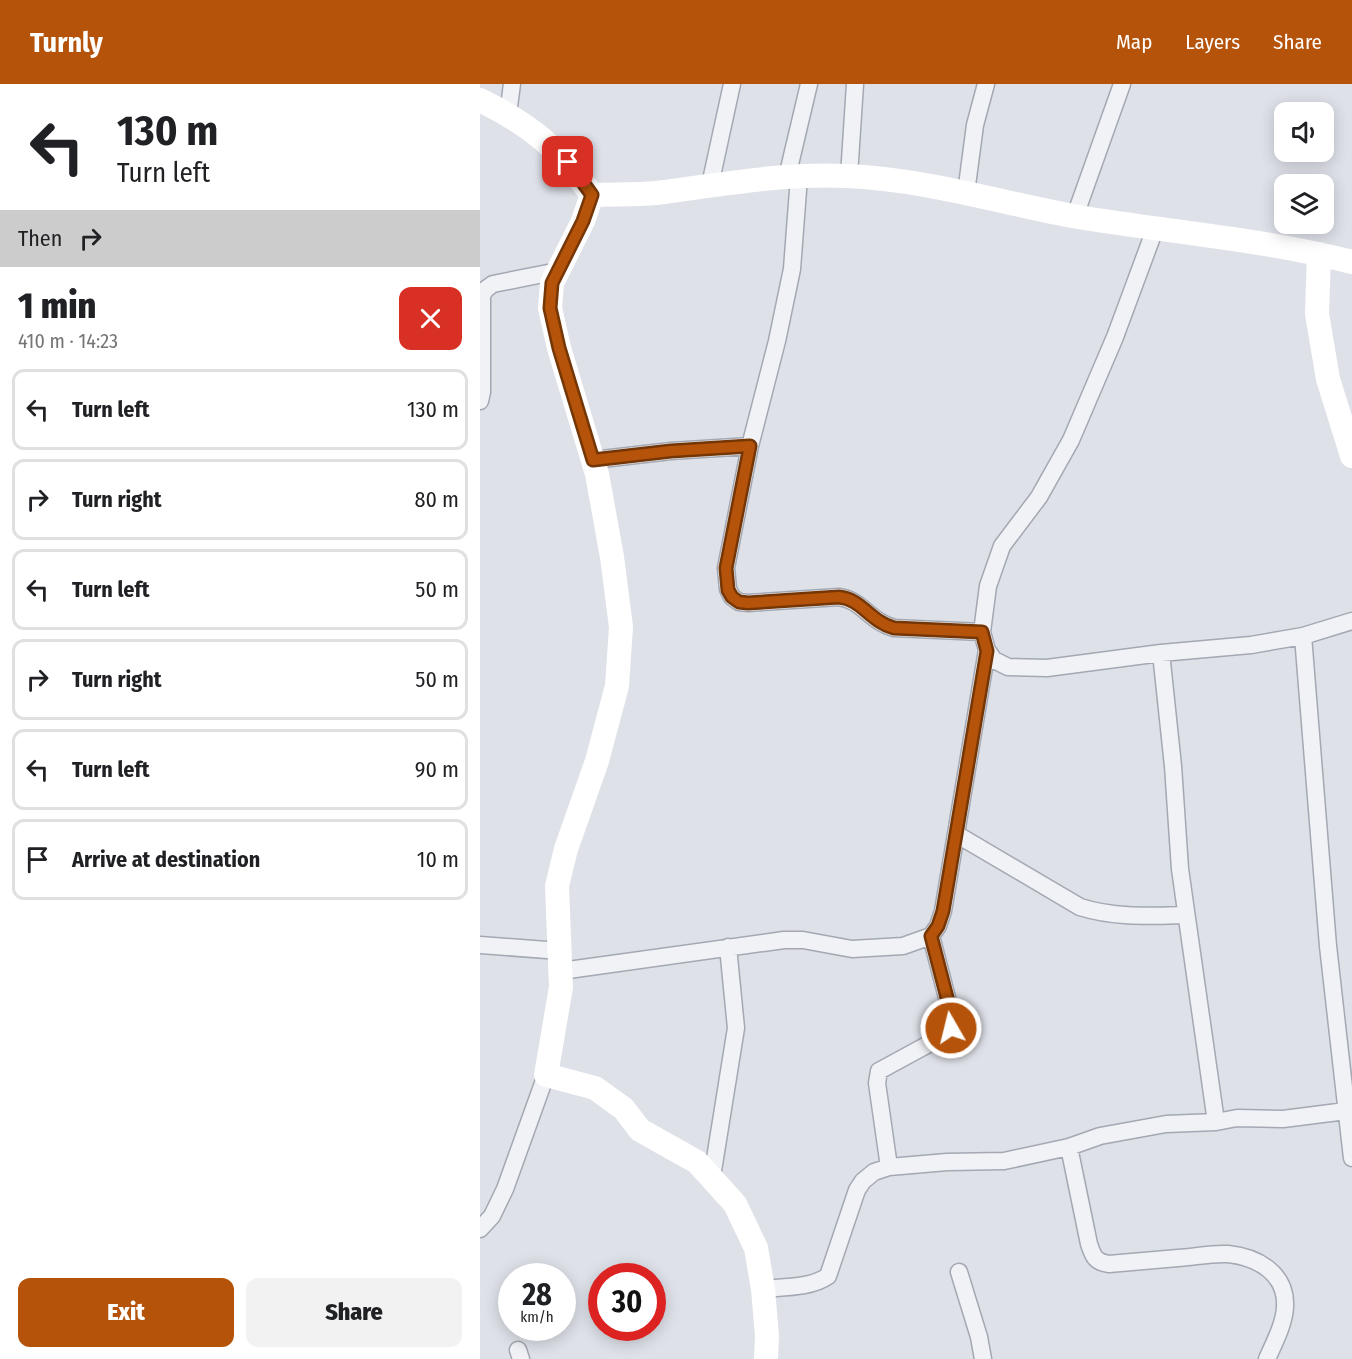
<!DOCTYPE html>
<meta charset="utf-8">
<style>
:root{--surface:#fff;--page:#f2f2f2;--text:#202124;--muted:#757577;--line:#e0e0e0;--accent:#b45309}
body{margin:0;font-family:"Fira Sans Condensed",sans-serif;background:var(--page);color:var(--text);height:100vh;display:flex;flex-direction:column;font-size:22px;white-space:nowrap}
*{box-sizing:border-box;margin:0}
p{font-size:20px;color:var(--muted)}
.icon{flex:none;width:33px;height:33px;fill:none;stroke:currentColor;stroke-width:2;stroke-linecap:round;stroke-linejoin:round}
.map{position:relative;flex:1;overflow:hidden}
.panel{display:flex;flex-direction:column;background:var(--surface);width:480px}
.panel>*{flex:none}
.top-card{background:#fff;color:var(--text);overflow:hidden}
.tools{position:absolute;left:794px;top:18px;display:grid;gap:12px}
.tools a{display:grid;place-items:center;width:60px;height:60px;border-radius:12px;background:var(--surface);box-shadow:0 3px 15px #0003;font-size:30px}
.speed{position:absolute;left:18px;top:1179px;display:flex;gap:12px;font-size:30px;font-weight:700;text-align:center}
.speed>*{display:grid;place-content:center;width:78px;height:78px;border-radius:50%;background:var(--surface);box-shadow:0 3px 15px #0003;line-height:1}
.speed small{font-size:15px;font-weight:400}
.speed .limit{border:9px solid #d22;background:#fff;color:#111}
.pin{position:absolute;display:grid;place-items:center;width:51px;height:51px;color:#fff;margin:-26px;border-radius:12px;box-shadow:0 3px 9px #0006}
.me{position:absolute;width:66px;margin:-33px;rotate:352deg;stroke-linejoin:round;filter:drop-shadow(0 0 4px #0008)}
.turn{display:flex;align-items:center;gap:21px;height:126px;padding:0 18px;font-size:27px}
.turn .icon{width:78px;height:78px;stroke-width:2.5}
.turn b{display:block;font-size:42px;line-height:51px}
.then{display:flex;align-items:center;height:57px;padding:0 18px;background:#0003;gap:12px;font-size:22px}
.round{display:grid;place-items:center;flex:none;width:63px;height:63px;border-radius:12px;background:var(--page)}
.head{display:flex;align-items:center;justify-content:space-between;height:102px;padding:0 18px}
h1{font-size:36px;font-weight:800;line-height:45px}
.action{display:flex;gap:12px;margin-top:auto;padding:12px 18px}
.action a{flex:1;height:69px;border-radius:12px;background:var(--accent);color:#fff;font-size:24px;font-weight:800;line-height:69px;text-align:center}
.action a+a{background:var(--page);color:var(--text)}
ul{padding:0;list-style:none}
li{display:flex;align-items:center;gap:18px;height:81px;margin:0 12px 9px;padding:0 6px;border:3px solid var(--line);border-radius:12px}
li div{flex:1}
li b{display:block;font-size:22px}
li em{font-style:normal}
header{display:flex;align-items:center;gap:36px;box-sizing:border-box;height:84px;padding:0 30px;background:var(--accent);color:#fff}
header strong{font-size:28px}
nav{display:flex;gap:33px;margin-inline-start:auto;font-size:21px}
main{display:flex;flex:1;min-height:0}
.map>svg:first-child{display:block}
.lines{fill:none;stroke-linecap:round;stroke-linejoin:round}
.street-casing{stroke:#a3a8b2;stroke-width:19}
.street{stroke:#f1f2f6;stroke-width:16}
.secondary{stroke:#fff;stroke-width:24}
.route-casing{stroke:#753606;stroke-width:15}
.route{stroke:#b45309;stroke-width:10}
</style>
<header>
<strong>Turnly</strong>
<nav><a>Map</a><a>Layers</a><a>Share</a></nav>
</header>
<main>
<section class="panel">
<div class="top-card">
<div class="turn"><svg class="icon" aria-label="left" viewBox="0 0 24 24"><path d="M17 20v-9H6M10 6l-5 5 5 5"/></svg><div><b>130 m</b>Turn left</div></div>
<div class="then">Then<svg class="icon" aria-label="right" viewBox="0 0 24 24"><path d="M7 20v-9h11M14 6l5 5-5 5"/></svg></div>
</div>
<div class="head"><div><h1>1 min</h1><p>410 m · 14:23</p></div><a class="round" style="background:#d93025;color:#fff"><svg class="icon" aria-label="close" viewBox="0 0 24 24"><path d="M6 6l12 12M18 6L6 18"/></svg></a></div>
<ul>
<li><svg class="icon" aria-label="left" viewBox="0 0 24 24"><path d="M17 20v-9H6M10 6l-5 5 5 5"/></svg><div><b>Turn left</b></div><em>130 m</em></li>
<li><svg class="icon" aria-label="right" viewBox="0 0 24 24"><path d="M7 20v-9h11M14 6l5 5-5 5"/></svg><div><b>Turn right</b></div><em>80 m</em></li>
<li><svg class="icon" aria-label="left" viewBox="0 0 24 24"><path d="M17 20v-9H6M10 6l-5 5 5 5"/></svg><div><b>Turn left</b></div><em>50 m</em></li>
<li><svg class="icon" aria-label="right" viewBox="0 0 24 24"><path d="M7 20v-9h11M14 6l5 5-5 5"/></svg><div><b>Turn right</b></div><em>50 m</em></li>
<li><svg class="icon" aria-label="left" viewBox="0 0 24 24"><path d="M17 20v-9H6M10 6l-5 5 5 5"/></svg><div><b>Turn left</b></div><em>90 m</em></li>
<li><svg class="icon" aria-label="arrive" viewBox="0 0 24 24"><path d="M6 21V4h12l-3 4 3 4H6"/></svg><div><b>Arrive at destination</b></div><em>10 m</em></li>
</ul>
<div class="action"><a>Exit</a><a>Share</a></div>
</section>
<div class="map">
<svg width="872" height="1275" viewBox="0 0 872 1275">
<rect width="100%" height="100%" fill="#dee1e8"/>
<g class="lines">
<g class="street-casing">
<path id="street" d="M28,30L32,0
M369,92L375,0
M307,93L329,0
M319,93L312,185L297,257L270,362L246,484L248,505L252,513L259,518L268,519L359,513C382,516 389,537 414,544L502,548
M230,101L252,0
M486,109L495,41L506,0
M595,132L642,0
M675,145L635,253L591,356L559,413L522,462L508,502L502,548L507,566L514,576L528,583L567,584L681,569L771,561L823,552
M0,317L2,308V211L6,205L13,200L78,187
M113,376L191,367L270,362
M872,537L823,552L848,862L872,1074
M681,569L693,682L700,785L736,1038L757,1034L803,1035L866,1027
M476,750L600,823C635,834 669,832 706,831
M0,861L80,867
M81,887L304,856H323L372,865L423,862L451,852L458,842L463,827L507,566
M589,1063L609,1160C613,1172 615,1178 629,1180C652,1178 675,1176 698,1174C714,1173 732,1169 748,1170C778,1173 807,1190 805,1223C804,1241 794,1259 787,1275
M409,1083L397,999L399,987L467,950L472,944L471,929L451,852
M232,1093L256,944L248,863
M0,1145L12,1132L25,1105L66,991
M479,1188L499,1253L503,1275
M283,1205C304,1203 331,1204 348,1192L377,1106L383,1097L394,1088L409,1083L467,1078L524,1077L589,1063L620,1052L686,1040L736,1038
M38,1266L41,1275"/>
</g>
<use href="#street" class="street"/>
<path class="secondary" d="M0,16C53,42 77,64 112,111
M112,111L103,137L72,199L70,224L79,264L117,390L132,473L141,543L137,602L117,677L86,765L77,802L81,903L66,991L115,1004L144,1025L160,1046L217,1078L255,1120L276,1164L283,1205L287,1252L286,1275
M112,111C133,110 155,111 176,109C239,101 302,89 366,92C445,95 521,119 598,133C690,148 782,155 872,178
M839,170L837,230L848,295L872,372"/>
</g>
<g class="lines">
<g class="route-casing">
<path id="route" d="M88,78L112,111L103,137L72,199L70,224L79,264L113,376L191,367L270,362L246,484L248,506L252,513L259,518L268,519L359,513C382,515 389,537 414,544L502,548L507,567L463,827L458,842L451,852L471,929V944"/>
</g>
<use href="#route" class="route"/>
</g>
</svg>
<div class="tools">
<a><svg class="icon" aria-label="sound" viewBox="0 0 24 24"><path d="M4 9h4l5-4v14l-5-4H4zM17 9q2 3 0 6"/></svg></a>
<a><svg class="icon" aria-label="layers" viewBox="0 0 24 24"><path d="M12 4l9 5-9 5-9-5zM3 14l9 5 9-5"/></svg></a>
</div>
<div class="speed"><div>28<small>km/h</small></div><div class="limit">30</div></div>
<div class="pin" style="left:88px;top:78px;background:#d93025"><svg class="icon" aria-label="arrive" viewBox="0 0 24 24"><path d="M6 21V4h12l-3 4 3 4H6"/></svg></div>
<svg class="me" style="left:471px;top:944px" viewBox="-20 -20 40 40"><circle r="17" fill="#b45309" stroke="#fff" stroke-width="3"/><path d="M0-11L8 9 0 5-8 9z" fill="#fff"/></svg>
</div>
</main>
